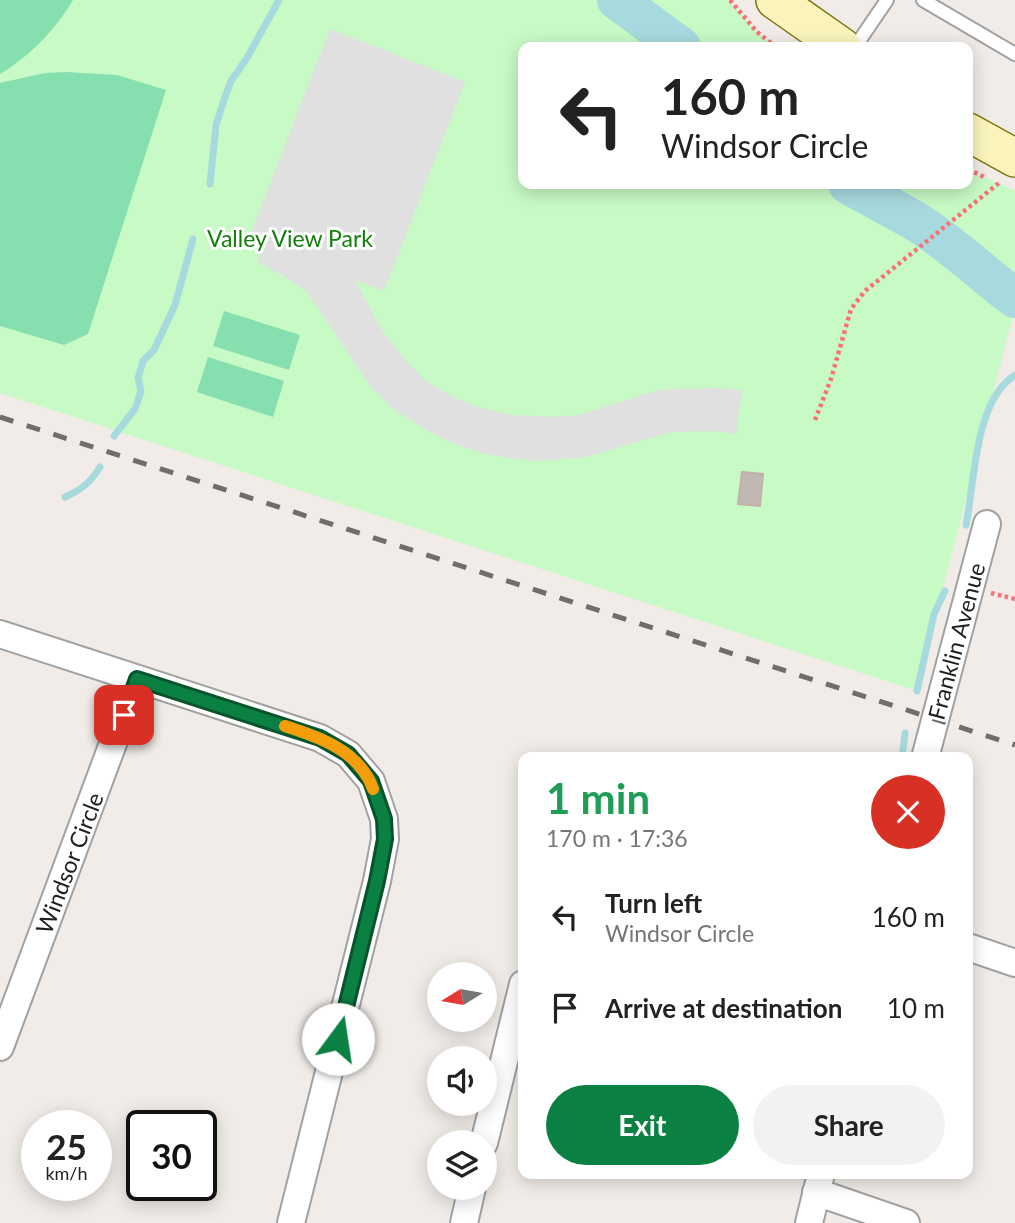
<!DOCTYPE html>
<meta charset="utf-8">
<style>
:root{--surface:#fff;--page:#f2f2f2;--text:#222;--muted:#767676;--accent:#0b8043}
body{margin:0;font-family:Lato,sans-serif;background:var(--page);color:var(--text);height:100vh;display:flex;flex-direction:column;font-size:26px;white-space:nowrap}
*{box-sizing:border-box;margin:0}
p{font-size:23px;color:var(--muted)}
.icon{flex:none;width:38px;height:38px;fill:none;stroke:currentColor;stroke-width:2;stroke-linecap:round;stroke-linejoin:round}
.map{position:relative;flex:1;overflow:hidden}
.panel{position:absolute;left:518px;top:752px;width:455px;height:427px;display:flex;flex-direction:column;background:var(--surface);border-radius:14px;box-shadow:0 4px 18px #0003}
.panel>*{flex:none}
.guide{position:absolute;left:518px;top:42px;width:455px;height:147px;border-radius:14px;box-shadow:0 4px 18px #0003;background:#fff;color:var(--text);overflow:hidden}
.needle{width:46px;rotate:259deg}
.tools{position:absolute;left:427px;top:962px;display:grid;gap:14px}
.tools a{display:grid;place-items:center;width:70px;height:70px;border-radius:50%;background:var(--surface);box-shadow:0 4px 18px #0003;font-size:35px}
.speed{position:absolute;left:21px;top:1110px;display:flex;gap:14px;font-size:35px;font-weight:700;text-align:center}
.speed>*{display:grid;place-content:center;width:91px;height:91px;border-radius:50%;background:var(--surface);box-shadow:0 4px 18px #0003;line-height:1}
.speed small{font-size:18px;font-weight:400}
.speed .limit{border:4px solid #111;border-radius:10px;background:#fff;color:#111}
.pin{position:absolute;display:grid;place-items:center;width:60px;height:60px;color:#fff;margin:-30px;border-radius:14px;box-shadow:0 4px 10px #0006}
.me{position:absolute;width:77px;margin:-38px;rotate:14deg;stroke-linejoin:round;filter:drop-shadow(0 0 5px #0008)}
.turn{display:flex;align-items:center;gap:24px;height:147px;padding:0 28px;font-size:32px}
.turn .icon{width:91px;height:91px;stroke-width:2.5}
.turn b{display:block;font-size:49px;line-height:60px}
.round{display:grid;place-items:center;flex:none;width:74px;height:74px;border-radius:37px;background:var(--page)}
.overview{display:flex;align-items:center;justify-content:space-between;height:119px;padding:0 28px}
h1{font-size:42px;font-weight:700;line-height:52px;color:#1e9e55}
.button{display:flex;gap:14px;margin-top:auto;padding:14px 28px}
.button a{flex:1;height:80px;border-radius:42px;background:var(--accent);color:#fff;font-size:28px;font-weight:700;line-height:80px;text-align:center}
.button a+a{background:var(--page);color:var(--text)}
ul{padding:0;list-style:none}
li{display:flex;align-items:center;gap:21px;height:91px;padding:0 28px}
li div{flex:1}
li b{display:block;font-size:26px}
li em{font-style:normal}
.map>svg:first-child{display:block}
.park{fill:#c8fac5}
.pitch{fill:#85dfaf}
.parking{fill:#e0e0e0}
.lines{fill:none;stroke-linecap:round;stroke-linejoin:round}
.stream{stroke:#a7dade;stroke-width:7}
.river{stroke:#a7dade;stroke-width:40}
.building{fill:#c1b7b3;stroke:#c2b0a9;stroke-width:2}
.lane-casing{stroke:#a1a1a1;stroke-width:16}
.street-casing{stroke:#a1a1a1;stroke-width:30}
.secondary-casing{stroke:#797405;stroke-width:40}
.path{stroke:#fa6f75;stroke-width:4.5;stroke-dasharray:3.5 3.5;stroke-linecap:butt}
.lane{stroke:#fff;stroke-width:12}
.street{stroke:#fff;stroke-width:26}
.secondary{stroke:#faf4bc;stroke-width:37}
.rail{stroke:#6e6e6e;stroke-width:5;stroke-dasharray:14 14;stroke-linecap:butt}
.route-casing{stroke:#07532c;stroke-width:18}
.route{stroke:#0b8043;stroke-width:12}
.slow{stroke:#f59e0b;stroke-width:12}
.labels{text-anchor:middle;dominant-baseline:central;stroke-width:6;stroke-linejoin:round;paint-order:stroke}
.park-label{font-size:23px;fill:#13800c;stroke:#fff}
.street-label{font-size:23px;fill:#202020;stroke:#fff}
</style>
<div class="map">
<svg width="1015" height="1223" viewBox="0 0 1015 1223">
<rect width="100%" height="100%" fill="#f1ece7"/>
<path class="park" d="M0,0H730L757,32L776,47H523V184H968V169L1015,191V307L917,691L0,393Z"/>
<path class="pitch" d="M0,0H73C56,29 29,57 0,74Z
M66,72L117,75L166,90L88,334L64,345L0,326V83L45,73Z
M224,311L300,335L289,370L213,346Z
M208,357L284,381L273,417L197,392Z"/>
<path class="parking" d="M330,29L465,82L384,291L355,280L383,332L406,361L426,381L454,398L481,408L511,415L555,417L579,415L654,391L674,389L718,388L742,390L736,434L714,431L671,432L586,457L540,461L514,459L481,453L450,442L421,427L392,408L370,386L307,292L286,277L257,262L264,244L249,238Z"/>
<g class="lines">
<path class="stream" d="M210,184L216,125L224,100L231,81L247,58L279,0
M114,436L135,409L141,391L138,378L143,361L154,350L175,305L193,239
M65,497C81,490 90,483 100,467
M966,525C975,482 974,401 1015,375
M917,691L934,614L945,591
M902,758L905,733"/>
<path class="river" d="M617,0L681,47
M848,184C870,197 893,208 915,221C951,243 981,273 1015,298"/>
</g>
<path class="building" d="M742,472L763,474L760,506L738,504Z"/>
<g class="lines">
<g class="lane-casing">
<path id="lane" d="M923,0L1015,54
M855,47L887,0"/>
</g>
<g class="street-casing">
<path id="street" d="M0,634L320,738L348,754L371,781L384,819L385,839L377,881L291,1223
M925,758L987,524
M968,947L1015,963
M0,1047L137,679
M484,1143L523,984
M816,1192L906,1223
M464,1223L472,1188
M809,1223L821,1174"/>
</g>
<g class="secondary-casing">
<path id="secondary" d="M775,0L842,47
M968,132L1015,158"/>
</g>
<path class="path" d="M730,0L757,32L776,47
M968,169L986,178
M815,420L831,379L851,309L865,291L999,183
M991,593L1015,599"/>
<use href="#lane" class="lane"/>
<use href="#street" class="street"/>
<use href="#secondary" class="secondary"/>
<path class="rail" d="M0,417L1015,745"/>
</g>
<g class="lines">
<g class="route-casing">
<path id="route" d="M124,715L137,679L320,738L348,754L371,781L384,819L385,839L377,881L338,1039"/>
</g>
<use href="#route" class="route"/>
<path class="slow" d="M285,726C319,737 360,751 373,789"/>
</g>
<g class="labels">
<g class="park-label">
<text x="290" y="238">Valley View Park</text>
</g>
<g class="street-label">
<text transform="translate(956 641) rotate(-75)">Franklin Avenue</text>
<text transform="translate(69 863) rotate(-69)">Windsor Circle</text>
</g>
</g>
</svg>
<div class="tools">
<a><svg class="needle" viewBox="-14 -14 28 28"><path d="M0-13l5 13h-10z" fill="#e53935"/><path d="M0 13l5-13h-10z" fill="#767676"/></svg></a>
<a><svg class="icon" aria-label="sound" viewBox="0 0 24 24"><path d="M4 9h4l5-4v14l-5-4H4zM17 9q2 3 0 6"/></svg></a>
<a><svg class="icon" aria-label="layers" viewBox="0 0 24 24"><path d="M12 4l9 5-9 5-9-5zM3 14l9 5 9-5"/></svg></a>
</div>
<div class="speed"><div>25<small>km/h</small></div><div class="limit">30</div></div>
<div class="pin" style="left:124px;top:715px;background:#d93025"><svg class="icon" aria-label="arrive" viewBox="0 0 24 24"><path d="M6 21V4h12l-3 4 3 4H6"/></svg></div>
<svg class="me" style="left:338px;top:1039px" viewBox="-20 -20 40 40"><circle r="19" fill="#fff"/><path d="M0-13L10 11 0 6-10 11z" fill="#0b8043"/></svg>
<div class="guide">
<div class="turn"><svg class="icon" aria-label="left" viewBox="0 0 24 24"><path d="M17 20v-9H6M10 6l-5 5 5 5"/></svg><div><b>160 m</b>Windsor Circle</div></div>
</div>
<section class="panel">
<div class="overview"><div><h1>1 min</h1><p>170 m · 17:36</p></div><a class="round" style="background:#d93025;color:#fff"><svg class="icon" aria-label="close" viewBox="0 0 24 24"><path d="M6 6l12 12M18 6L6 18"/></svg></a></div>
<ul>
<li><svg class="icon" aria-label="left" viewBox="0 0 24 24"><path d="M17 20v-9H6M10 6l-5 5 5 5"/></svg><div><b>Turn left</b><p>Windsor Circle</p></div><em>160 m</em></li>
<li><svg class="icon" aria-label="arrive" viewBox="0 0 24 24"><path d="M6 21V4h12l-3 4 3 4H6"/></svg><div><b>Arrive at destination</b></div><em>10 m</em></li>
</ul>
<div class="button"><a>Exit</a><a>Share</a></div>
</section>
</div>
